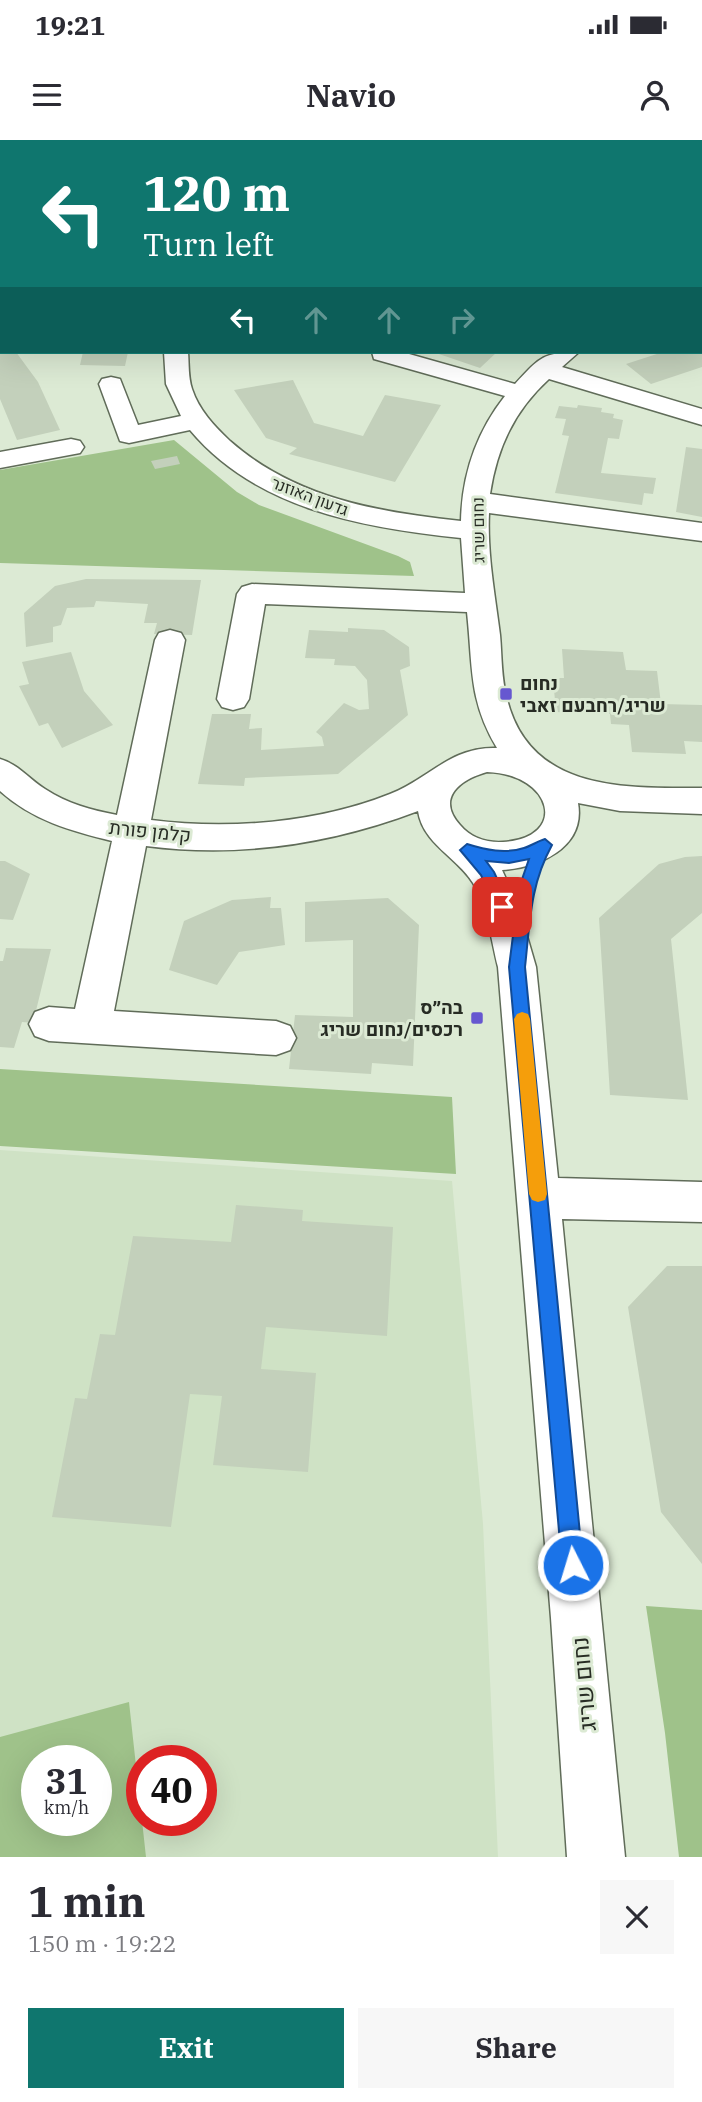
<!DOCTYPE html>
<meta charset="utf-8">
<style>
:root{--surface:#fff;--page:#f7f7f7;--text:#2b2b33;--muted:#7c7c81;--accent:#0f766e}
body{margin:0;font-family:"IBM Plex Serif",Heebo,serif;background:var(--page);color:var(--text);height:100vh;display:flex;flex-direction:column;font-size:26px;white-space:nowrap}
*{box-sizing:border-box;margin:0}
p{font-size:23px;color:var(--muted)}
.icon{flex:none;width:38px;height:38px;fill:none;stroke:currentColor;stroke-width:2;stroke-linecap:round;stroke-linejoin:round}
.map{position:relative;height:1717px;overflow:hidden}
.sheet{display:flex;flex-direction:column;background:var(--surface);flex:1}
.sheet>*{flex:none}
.banner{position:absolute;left:0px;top:0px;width:704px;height:214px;box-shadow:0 7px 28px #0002;background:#0f766e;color:#fff;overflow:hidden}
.speed{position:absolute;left:21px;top:1605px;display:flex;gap:14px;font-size:35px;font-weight:700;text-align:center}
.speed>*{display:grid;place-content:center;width:91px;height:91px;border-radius:50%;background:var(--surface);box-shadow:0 7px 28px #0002;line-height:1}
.speed small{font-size:18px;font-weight:400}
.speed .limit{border:10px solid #d22;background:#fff;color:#111}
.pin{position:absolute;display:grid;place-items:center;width:60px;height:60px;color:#fff;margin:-30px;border-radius:14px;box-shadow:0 4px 10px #0006}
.me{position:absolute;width:77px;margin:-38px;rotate:355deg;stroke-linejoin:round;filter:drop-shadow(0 0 5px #0008)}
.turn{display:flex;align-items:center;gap:24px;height:147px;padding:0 28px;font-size:32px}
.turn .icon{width:91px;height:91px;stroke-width:2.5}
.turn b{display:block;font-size:49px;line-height:60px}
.lanes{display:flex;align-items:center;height:66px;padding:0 28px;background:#0003;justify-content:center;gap:35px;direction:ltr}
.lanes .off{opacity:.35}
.round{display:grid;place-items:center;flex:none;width:74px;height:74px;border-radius:0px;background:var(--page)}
.head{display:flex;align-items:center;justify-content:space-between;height:119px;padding:0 28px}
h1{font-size:42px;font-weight:800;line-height:52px}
.button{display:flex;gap:14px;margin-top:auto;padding:14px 28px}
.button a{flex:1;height:80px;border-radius:0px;background:var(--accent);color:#fff;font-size:28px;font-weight:800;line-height:80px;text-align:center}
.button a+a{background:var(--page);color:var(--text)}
.status{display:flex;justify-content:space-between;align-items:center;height:49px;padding:0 35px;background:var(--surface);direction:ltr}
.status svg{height:19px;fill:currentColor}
header{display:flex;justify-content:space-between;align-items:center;height:91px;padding:0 28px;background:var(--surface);font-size:32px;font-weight:800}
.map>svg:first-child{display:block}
.built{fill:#cfe2c5;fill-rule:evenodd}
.green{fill:#9fc28a;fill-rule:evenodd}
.building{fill:#c3d0bb}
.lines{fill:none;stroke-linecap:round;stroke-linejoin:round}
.minor-casing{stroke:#606c59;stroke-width:3}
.minor{fill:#fff;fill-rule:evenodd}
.route{fill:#1a73e8;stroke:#114b97;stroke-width:2}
.slow{fill:#f59e0b}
.poi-dot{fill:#6657d0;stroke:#dcead4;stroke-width:2.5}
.labels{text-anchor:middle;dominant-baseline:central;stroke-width:6;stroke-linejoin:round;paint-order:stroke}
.far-street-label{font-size:16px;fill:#272c24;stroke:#dcead4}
.poi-label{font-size:19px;font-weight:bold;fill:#272c24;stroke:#dcead4;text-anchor:start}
.street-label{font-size:19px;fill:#272c24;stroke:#dcead4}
.near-street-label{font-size:23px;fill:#272c24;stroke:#dcead4}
</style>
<div class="status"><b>19:21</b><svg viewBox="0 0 49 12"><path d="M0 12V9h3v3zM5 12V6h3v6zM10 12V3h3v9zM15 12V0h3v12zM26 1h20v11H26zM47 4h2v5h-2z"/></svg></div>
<header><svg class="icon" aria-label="menu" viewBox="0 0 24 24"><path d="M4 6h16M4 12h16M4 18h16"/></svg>Navio<svg class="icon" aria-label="person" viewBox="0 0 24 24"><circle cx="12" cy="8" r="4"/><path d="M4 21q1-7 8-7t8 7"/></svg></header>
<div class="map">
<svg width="702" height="1717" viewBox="0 0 702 1717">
<rect width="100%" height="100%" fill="#dcead4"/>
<path class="built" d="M0,1010L452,1041L483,1384L498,1717H0ZM37,1620H96V1680H37ZM142,1620H201V1680H142Z"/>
<path class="green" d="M174,300L237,352L259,365L398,416L410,422L414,436L0,423V330Z
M0,929L452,957L456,1034L0,1006Z
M646,1466L702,1470V1717H679L665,1593Z
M129,1562L146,1717H0V1597ZM37,1620H96V1680H37Z"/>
<path class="building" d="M0,212H16L38,242L60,290L17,300L0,259Z
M83,212H128L125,226L80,225Z
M433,212H497L480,228Z
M663,212H702V227L651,244L626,224Z
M293,240L314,283L363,296L385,255L441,265L395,342L289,314L297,308L266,298L234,250Z
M578,265L602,268L601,272L614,274L613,278L623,280L619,299L608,298L601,333L656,338L653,354L644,353L642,365L555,353L569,296L562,295L566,279L555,278L559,266L577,268Z
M686,307L702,309V377L676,372Z
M177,316L180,324L155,329L151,321Z
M86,439L201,440L192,495L154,494L157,483H144L148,464L96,461L94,467L67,468L61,485L53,487V502L26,507L24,473L55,446Z
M348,488L384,490L409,507L410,526L400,530L408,575L338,634L245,638L244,646L198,644L212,574H251L249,589L262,588L261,610L324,606L322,597L316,592L344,563L359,570L369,569L367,540L355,526L334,525L335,519L305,518L309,490L348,492Z
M562,509L623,512L626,530L657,531L661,564L702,565V602L684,601L686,614L632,612L629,585L611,584L610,574L556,572L553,538H564Z
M71,512L84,551L113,585L62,608L48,583L39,586L19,546L29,544L22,522Z
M702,716V773L671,799L688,960L610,955L599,778L659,724L685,717Z
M0,721H5L30,734L13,780L0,779Z
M271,757L270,768H281L285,805L239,812L217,845L169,830L184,781L232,760Z
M388,758L419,785L413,926L372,923L371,934L289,929L295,875L353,877V800L305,802V762Z
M6,808L51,809L33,883L22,882L14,908L0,907V821H3Z
M236,1065L303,1070L302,1081L393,1087L387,1196L266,1187L261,1229L316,1233L308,1332L213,1325L222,1256L190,1254L171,1387L52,1377L75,1258L87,1259L100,1194L115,1195L133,1096L231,1102Z
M667,1126H702V1424L661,1372L628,1167Z"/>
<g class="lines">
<g class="minor-casing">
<path id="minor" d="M110,0H132L108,2Z
M160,0H182L158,2Z
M395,0H419L421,2H396Z
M466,0H487L489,2H467Z
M0,77H2L0,90Z
M164,212H188C189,224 188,237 192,249C199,270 214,286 230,301C295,358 377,372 461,381C462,335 476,293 505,256L374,219L372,212H402L515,244C539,218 543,212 579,212L562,227L702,269V285L549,239C514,271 497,308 490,354L702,383V401L489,373C487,413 495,455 500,495C502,516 501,538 507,559C530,652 625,648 702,648V674L620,671L578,663C586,708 538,728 502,730L518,765L536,827L558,1038L702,1042V1082L562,1079L625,1717H567L551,1478L498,827C491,800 488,768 473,743C457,717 423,704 418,671C331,704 238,718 146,706L114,871L276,881L290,886L296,898L290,910L276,915L49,901L35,896L29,884L35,872L49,867L75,869L112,701C71,691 32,680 0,651V619C18,624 29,639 45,649C68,664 91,670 117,675L155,500L159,493L170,490L181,493L185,500L151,680C229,690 317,683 390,654C429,639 451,606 497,608C468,560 473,526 467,472L265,464L249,559L244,567L233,570L222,567L217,559L237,454L242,447L252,444L465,453L461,398C363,388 256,369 190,290L129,303L120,301L99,244L102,239L111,237L120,239L138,285L181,276L166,244ZM487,632C553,634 569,698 503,702C487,703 471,698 460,685C435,657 462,639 487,632Z
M71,299L80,301L84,307L80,313L0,328V312Z"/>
</g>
<use href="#minor" class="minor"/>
</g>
<path class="route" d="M545,699L552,705C530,745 530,782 525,827L583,1425L580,1433L573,1436L565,1433L562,1425L509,827L519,748L529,719L509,723L486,721L494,732L510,767L502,773L497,771L481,735L460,710L467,704C486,710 505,714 524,708C531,706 538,701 545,699Z"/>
<path class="slow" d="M522,872L528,874L530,879L547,1054L545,1060L538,1062L532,1060L529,1054L514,879L517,874Z"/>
<g class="poi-dot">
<rect x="499" y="547" width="14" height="14" rx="3.5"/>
<rect x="470" y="871" width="14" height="14" rx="3.5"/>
</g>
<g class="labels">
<g class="far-street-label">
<text transform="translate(310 356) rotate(21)">גדעון האוזנר</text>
<text transform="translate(478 390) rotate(-91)">נחום שריג</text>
</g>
<g class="poi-label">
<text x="520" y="543">נחום<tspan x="520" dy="22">שריג/רחבעם זאבי</tspan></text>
<text x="463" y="867" text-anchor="end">בה״ס<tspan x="463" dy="22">רכסים/נחום שריג</tspan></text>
</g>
<g class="street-label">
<text transform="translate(150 691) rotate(6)">קלמן פורת</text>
</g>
<g class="near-street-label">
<text transform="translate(583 1544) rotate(-95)">נחום שריג</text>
</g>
</g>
</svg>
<div class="speed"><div>31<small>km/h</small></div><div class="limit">40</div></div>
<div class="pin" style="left:502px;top:767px;background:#d93025"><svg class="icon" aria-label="arrive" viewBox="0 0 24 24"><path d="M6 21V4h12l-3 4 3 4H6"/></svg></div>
<svg class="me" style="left:573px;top:1425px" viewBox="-20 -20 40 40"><circle r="17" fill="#1a73e8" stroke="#fff" stroke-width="3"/><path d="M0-11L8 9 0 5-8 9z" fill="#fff"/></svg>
<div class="banner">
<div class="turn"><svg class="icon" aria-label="left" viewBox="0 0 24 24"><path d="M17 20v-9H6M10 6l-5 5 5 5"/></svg><div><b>120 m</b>Turn left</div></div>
<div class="lanes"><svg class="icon" aria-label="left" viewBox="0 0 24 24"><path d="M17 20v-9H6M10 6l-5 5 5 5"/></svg><svg class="icon off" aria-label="ahead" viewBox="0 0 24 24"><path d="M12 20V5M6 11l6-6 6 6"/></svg><svg class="icon off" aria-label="ahead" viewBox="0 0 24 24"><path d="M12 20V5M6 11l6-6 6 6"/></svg><svg class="icon off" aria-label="right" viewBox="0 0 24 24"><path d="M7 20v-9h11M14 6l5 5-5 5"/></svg></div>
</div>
</div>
<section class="sheet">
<div class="head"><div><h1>1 min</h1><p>150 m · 19:22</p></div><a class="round"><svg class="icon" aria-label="close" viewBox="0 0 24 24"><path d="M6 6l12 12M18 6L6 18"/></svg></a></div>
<div class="button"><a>Exit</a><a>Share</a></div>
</section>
